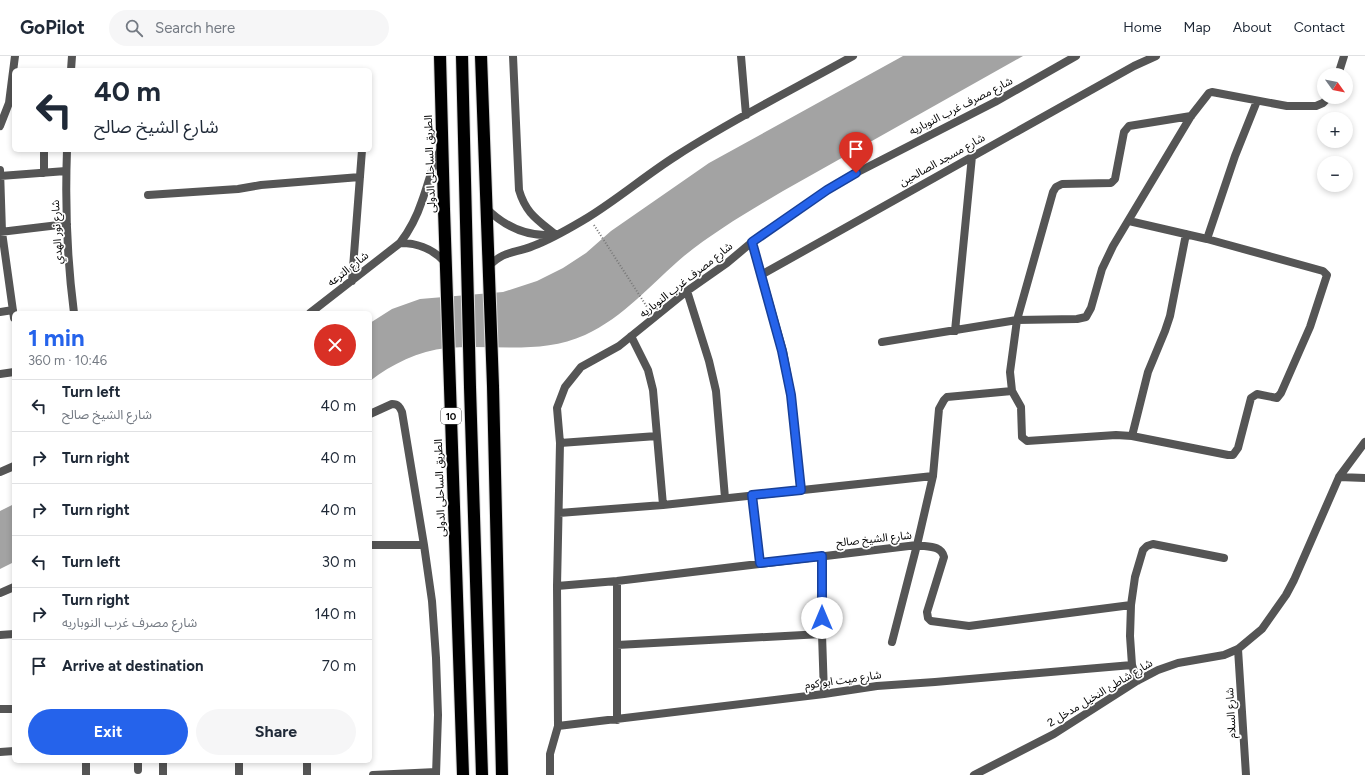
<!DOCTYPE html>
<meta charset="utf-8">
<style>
:root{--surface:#fff;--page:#f6f6f7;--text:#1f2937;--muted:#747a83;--line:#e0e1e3;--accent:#2563eb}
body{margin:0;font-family:Figtree,"Noto Sans Arabic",sans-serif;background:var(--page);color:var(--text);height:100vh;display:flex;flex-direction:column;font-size:15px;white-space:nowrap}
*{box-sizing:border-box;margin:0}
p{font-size:13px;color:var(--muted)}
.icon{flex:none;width:22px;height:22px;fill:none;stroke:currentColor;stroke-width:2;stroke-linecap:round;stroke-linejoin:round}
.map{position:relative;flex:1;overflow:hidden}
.side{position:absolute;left:12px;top:255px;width:360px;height:452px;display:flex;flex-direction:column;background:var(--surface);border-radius:6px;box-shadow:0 2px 6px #0003}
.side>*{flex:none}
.banner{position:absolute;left:12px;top:12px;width:360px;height:84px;border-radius:6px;box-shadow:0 2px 6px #0003;background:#fff;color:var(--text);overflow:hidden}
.needle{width:26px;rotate:123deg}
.buttons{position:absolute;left:1317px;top:12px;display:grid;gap:8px}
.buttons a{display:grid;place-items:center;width:36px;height:36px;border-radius:50%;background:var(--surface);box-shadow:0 2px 6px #0003;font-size:20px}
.pin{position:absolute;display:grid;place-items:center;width:34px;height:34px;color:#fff;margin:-41px -17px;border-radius:50% 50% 50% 0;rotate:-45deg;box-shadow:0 0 4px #0007}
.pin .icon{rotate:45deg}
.me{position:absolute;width:44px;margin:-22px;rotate:0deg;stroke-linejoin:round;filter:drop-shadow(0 0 3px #0008)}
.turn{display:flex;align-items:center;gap:14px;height:84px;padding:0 16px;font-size:18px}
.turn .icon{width:52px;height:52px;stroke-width:2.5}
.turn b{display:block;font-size:28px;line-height:34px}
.round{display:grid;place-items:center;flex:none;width:42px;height:42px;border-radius:21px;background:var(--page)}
.head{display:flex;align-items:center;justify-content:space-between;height:68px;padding:0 16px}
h1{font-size:24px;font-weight:700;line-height:30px;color:var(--accent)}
.action{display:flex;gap:8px;margin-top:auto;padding:8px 16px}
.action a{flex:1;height:46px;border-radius:24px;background:var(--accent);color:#fff;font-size:16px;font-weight:700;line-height:46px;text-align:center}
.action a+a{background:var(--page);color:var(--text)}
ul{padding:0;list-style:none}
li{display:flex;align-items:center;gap:12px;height:52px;padding:0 16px;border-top:1px solid var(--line)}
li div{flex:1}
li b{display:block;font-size:15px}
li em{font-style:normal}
header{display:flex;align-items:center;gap:24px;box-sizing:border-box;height:56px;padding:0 20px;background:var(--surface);border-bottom:1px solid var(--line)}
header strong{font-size:19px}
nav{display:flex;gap:22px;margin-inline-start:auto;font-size:14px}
.search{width:280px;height:36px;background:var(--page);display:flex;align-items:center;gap:10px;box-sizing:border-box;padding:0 14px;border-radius:22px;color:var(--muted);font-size:15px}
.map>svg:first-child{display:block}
.water{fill:#a3a3a3}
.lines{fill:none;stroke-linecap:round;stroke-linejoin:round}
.highway-casing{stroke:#dbdbdb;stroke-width:14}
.path{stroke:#777;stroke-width:2;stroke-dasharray:1 2;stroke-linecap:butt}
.street{stroke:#555;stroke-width:8}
.highway{stroke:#000;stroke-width:12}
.route-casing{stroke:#184099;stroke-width:10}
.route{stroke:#2563eb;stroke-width:7}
.labels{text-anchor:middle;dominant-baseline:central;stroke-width:3.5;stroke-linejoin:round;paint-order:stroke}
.shield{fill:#fff;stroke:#4c4c4c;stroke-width:1}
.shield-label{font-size:10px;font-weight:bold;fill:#000}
.street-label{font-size:11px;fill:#000;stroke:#fff}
</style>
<header>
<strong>GoPilot</strong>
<div class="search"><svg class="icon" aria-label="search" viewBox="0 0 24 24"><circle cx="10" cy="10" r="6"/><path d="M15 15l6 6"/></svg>Search here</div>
<nav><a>Home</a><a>Map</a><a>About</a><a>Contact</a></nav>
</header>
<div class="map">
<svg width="1365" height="719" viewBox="0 0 1365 719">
<rect width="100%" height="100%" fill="#fff"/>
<path class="water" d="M903,0H1023L783,135C749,155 715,175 684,200C653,226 623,262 585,279C541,299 493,288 447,292C418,295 392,308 370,325V267L392,253L420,243L503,236L537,225L563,212L586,197L611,175L709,107Z
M14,448V506L0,513V455Z"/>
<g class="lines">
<g class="highway-casing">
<path id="highway" d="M440,0L444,153L463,719
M462,0L470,331L482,719
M481,0L493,330L502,719"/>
</g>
<path class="path" d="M594,169L649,254"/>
<path class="street" d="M513,0L519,134C526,158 538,164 556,179
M741,0L746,59
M71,14L72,0
M1338,19L1344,0
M0,70L9,47L15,0
M44,94V117
M67,94C65,148 67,203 74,257
M0,114L2,176L14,262
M0,120L66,115
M148,139L238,133L261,129L360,121
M486,152C505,171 526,181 553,179
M1129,165L1207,183L1235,100L1257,45
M0,176L67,168
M752,186L783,295L791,339L801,434
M400,187C419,187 433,193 446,207
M488,211C504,194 514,198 533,190C552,183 570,172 587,162C618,143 646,119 676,100C733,63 794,33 853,0
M761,219L1134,10L1156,0
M352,225L362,94
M687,235L709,305L716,335L725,442
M0,256L13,254
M310,257L400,187C410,174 417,160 422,145C429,126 432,109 442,91
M955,275L972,100
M631,280L648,314L653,334L663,449
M882,286L1017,264L1077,263L1086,261L1091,252L1102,213L1113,190L1191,60L1209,37L1212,36L1287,50H1316L1323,47L1329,41
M0,318L14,316
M1012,335L1021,351L1022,381L1027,385L1116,379L1132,380L1228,399H1233L1238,392L1251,342L1257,338L1277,342L1281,337L1310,271L1327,219L1323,215L1207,183
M370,358L392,348C398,348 400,351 402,356L424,489L432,545L436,602L438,659L436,719
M1132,380L1148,316L1165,275L1170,260L1186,178
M560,387L657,380
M0,416L14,410
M1339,421L1365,422
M752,439L760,507
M559,457L663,449L933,420
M370,489H424
M822,500V578L824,638
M617,525V664
M557,530L617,525L917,489C928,491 941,489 944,501L927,556L928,562L931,565L969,570L1131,549
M0,537L14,531
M0,579L14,578
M892,586L917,489L933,420L939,353L944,344L947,341L1012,335L1010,316L1017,264L1053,136L1056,131L1062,128L1111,127L1115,123L1124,76L1129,70L1191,60
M617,589L822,578
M1238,593L1246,719
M1137,625L1132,609L1130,580L1131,549L1135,521L1143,494L1147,490L1153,488L1224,502
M0,653H14
M558,670L824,638L877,630L935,626L1132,609
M0,696L14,695
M86,705V719
M138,705V714
M163,719V705
M239,719V705
M307,719V705
M373,719L436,716
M550,719V698L558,670L557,530L560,387L557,352L565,331L581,311L619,290L687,235L727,207L752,186L827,134L856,117L995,46L1076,0
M974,719L1054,678L1137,625L1158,614L1178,607L1224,599L1238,593L1262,573L1286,539L1294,524L1339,421L1365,386"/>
<use href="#highway" class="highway"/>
</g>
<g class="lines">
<g class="route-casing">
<path id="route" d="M822,562V500L760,507L752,439L801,434L791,339L782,295L752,186L827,134L856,117"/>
</g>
<use href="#route" class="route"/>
</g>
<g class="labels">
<rect class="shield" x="441" y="352" width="20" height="16" rx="3"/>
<g class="shield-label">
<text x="451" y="360">10</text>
</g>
<g class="street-label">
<text transform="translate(961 50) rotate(-27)">شارع مصرف غرب النوباريه</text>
<text transform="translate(942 104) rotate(-29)">شارع مسجد الصالحين</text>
<text transform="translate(430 108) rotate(-92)">الطريق الساحلى الدولى</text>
<text transform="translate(57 176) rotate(-93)">شارع نور الهدي</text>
<text transform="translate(348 213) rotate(-38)">شارع الترعه</text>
<text transform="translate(686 224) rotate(-38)">شارع مصرف غرب النوباريه</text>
<text transform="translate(440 432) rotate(-92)">الطريق الساحلى الدولى</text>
<text transform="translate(874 483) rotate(-6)">شارع الشيخ صالح</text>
<text transform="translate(843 624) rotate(-8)">شارع ميت ابو كوم</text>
<text transform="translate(1100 637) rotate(-31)">شارع شاطئ النخيل مدخل 2</text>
<text transform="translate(1231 657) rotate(-93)">شارع السلام</text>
</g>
</g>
</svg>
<div class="buttons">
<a><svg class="needle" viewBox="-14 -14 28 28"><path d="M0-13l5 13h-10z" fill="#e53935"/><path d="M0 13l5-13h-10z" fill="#747a83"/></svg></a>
<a>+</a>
<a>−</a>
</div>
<div class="pin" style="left:856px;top:117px;background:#d93025"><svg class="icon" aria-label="arrive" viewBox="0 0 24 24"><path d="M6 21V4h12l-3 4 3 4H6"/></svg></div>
<svg class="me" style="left:822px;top:562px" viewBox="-20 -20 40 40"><circle r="19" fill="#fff"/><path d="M0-13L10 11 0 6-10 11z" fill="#2563eb"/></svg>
<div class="banner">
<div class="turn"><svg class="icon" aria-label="left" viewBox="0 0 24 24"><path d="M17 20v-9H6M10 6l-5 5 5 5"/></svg><div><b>40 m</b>شارع الشيخ صالح</div></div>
</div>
<section class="side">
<div class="head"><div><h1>1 min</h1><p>360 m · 10:46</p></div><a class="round" style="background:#d93025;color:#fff"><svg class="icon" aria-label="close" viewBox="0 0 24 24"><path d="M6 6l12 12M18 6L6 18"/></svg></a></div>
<ul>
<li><svg class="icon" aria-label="left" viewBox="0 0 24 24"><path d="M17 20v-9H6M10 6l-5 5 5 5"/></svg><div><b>Turn left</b><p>شارع الشيخ صالح</p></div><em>40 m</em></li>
<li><svg class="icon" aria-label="right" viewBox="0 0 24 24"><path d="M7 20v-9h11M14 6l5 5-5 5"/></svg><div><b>Turn right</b></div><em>40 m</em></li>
<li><svg class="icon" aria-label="right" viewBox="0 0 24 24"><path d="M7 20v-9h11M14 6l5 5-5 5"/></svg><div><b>Turn right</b></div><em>40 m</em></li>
<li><svg class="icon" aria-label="left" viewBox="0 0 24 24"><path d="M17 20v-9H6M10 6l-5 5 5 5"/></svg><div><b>Turn left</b></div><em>30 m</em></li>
<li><svg class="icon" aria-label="right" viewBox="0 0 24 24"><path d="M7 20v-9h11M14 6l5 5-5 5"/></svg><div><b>Turn right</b><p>شارع مصرف غرب النوباريه</p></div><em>140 m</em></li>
<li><svg class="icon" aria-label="arrive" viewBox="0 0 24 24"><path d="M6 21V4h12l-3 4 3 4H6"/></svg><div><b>Arrive at destination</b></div><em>70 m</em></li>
</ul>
<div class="action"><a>Exit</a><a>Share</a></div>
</section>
</div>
